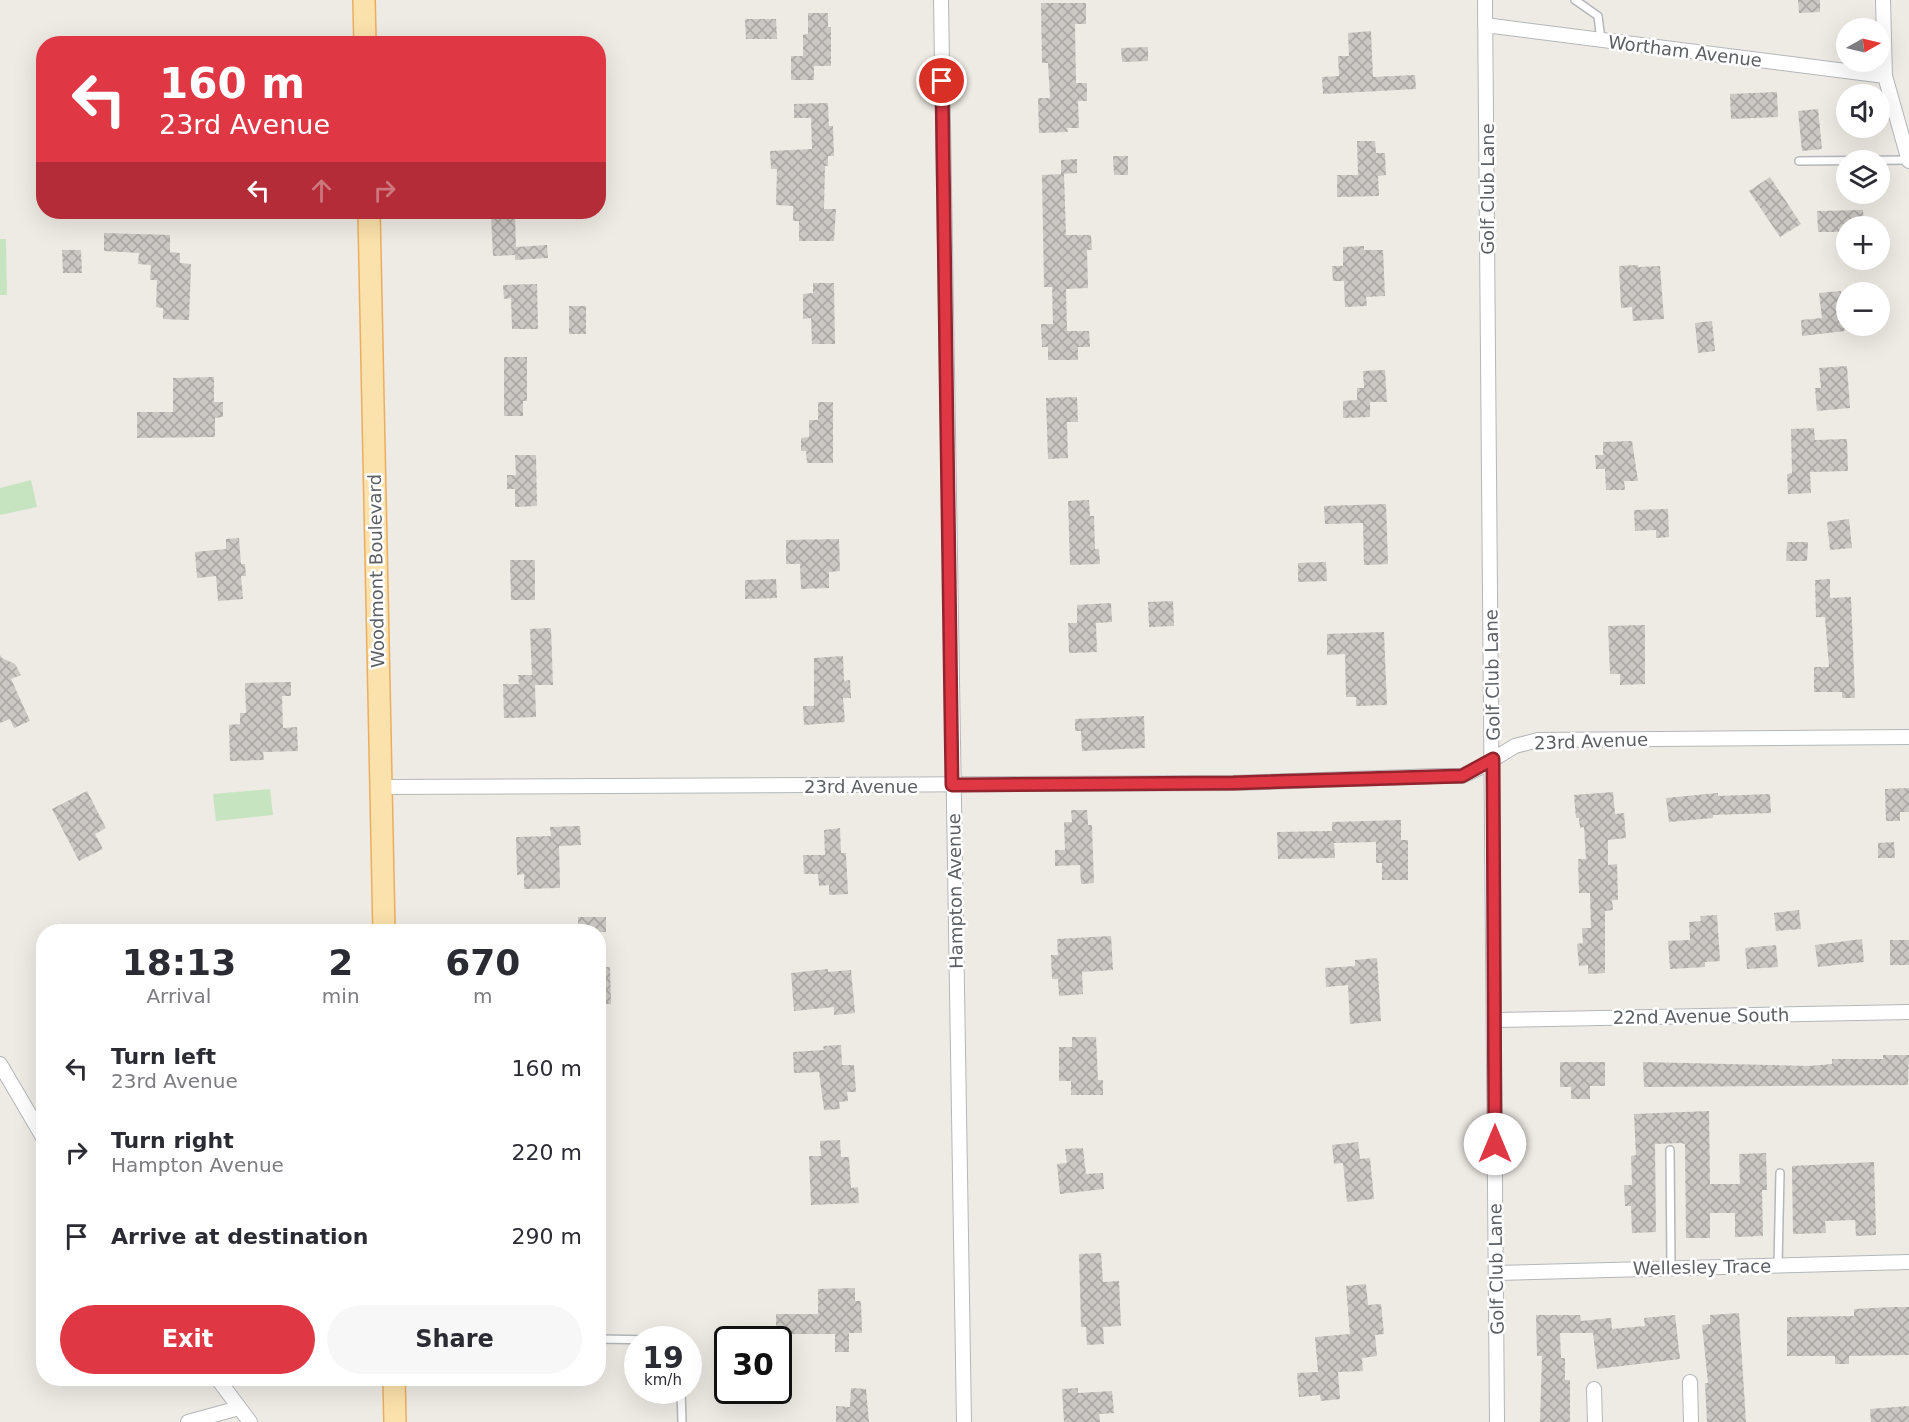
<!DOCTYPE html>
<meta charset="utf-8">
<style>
:root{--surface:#fff;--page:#f7f7f7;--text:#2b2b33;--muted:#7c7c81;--accent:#e03745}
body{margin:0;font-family:"DejaVu Sans",sans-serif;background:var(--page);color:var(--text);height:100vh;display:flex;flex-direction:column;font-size:22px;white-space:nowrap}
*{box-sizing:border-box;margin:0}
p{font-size:20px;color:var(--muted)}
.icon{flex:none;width:33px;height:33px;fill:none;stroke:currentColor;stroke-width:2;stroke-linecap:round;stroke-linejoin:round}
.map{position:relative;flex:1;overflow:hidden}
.sheet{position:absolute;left:36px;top:924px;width:570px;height:462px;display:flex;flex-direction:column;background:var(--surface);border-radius:24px;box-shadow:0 6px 24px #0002}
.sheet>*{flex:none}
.hud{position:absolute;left:36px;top:36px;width:570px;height:183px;border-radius:24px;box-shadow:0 6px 24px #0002;background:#e03745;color:#fff;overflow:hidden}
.needle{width:39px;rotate:82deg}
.tools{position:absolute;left:1836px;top:18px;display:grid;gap:12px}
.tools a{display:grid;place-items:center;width:54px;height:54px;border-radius:50%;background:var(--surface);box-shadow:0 6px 24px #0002;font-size:30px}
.speed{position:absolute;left:624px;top:1326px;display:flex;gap:12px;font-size:30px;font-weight:700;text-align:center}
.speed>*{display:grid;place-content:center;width:78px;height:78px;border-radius:50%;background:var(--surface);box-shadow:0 6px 24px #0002;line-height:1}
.speed small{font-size:15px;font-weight:400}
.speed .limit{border:3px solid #111;border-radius:9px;background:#fff;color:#111}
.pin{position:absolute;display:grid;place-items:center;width:51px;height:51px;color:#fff;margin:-26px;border:3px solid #fff;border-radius:50%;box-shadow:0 2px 6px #0007}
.me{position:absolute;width:66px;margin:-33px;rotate:0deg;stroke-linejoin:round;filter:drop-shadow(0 0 4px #0008)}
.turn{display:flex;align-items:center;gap:21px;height:126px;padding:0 24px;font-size:27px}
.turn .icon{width:78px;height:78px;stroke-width:2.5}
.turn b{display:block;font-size:42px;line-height:51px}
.lanes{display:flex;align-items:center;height:57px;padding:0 24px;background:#0003;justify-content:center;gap:30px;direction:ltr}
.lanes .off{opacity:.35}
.eta{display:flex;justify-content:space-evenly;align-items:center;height:102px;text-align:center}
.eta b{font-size:36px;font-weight:700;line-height:42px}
.button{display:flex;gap:12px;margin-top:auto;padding:12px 24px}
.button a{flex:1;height:69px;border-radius:36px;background:var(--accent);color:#fff;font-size:24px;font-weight:700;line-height:69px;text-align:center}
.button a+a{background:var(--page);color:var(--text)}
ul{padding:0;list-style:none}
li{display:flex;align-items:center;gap:18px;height:84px;padding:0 24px}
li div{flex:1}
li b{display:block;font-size:22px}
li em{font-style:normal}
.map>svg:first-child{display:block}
.pitch{fill:#c7e4c1}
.building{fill:url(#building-cross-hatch)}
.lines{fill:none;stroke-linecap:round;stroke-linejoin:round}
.service-casing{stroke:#b4b7ba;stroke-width:10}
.minor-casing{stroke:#b4b7ba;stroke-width:16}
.primary-casing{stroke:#eaae60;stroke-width:24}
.service{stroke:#fff;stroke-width:7}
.minor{stroke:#fff;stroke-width:14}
.primary{stroke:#fbe1ab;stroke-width:21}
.route-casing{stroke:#92242d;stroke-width:15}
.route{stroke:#e03745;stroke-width:10}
.labels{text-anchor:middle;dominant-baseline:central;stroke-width:5;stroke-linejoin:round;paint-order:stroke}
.street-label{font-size:18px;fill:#5c6064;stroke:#fff}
</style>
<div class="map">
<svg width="1909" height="1422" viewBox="0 0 1909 1422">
<defs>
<pattern id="building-cross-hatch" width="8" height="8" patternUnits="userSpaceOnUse" patternTransform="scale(1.5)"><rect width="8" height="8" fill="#cbc7c3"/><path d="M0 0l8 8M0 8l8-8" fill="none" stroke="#a8a5a2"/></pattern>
</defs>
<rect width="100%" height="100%" fill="#eeeae4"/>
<path class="pitch" d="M0,239H6L7,295H0Z
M31,480L37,507L0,515V488Z
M270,789L273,815L216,821L213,794Z"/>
<path class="building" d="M1798,0H1820V12L1799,13Z
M1041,3H1086V24H1075L1076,83H1087V101H1078L1079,128H1067L1068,132L1039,133L1038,98H1050L1048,63H1042Z
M808,13H828V27H831V66H814V80H791V56H803V35L808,34Z
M745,19H776L777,39H746Z
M1371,31L1373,77L1415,75L1416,89L1323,94L1322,77L1339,76L1338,56H1349L1348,33Z
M1148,47V61L1122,62L1121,48Z
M1777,92L1778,117L1731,119L1730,94Z
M828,103L829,126H833L834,156H828V166H825L824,209H836L834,241H799V221H793V206L776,205L777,169H771L770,151L812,149L811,118H794V104Z
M1818,109L1822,149L1802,151L1798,111Z
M1357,141H1375L1376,153H1385L1386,175L1378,176L1379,196L1337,197V175H1358Z
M1113,156H1128V175H1114Z
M1077,159V173L1061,174V160Z
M1064,174L1066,235H1091L1092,250H1087L1088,288L1066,289L1067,331H1089L1090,347H1078V360H1048V347H1042L1041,324H1053L1052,287H1044L1042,175Z
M1770,177L1801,224L1780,237L1749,191Z
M1863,210L1864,226H1846V232H1818L1817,211Z
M515,215L516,247L547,245L548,258L515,260V255L493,256L491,217Z
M104,233L170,235V252L180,253V263L191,264L189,320L163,319V308L156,307L157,280H150L151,265L138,264L139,253L104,251Z
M1364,246V250H1383L1385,296L1366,297L1367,306L1345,307L1344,281H1333L1332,266H1343V247Z
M62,250H81L82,273H63Z
M1638,265V267L1660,266L1664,319L1633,321L1632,307L1621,308L1619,266Z
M813,283H834L835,344H812L811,318L803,319V294L813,293Z
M537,284L538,329H512L511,298L504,299L503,285Z
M1841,291L1845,331L1802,336L1801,320L1822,318L1819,293Z
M569,306H586V334H569Z
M1712,321L1715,351L1698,353L1695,323Z
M504,357H527V401H523V416H504Z
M1847,366L1850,408L1817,411L1815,388H1821L1819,368Z
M1385,370L1387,402H1370V417L1343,418V401L1357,400V388H1364L1363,371Z
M214,377V402H223V417L215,418V437L137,438V412H173V378Z
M1077,397L1078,422H1067L1068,458L1048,459L1046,398Z
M818,402H833V463H807L806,451H801V438L809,437V420H818Z
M1814,428L1815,440L1847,439L1848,471L1810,472L1811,493L1788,494L1787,474L1792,473L1791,429Z
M1632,441L1638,481H1624L1625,490H1606L1605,469H1596L1595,455H1603V442Z
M515,455H536L537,506L515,507V489H507V475H516Z
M1089,500L1090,516H1094L1095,549H1099L1100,564L1070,565L1068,501Z
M1386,504L1388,564L1364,565L1363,523L1325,524L1324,506Z
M1668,509L1669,537L1656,538V530L1635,531L1634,510Z
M1849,519L1852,548L1830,550L1827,522Z
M239,538L241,564H245L246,576H241L243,599L218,601L216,576L197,578L195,552L226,549V539Z
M839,539L840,571L829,572V588L801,589L800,564H786V540Z
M1787,542H1808L1807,561H1786Z
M510,560H535V600H511Z
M1326,562L1327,581L1298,582V563Z
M776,579L777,598L745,599V580Z
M1830,579V598L1851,597L1855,698H1842V692H1814V667H1829L1825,617H1816L1815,580Z
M1173,601L1174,626L1149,627L1148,602Z
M1111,603L1112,622L1096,623L1097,652L1069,653L1068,623H1077V605Z
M1645,625V684L1620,685V674H1610L1608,626Z
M551,628L553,685H535L536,717L504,718L503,684H519L518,675H532L530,629Z
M1384,632L1387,705L1356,706V697H1346L1345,654L1327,655V634Z
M0,655L2,658L15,664L21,675L11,679L30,721L14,728L10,719L0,723Z
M843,656L844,681L850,680L851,698H843L845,722L804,725L803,706H814V658Z
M291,682V696H282L283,728L297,727L298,751L263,752L264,760L230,761L229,725L240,724V713H246L245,683Z
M1144,716L1145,748L1082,751L1081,731H1075V719Z
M1909,788V812H1900V821H1886L1885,789Z
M87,791L106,828L95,834L103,849L79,861L52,809Z
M1613,792L1615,814L1624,813L1626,838L1608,840V865L1617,864L1618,900H1612L1613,910L1605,911V973L1588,974V965L1579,966L1577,944L1583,943L1582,928H1591L1590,893H1579L1578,859H1586L1584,827L1580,828L1579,818H1576L1574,795Z
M1718,793V796L1770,794L1771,813L1713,815V818L1669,822L1666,798Z
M1071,810H1087L1088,825H1092L1094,883L1081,884L1080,865L1055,866V850H1065L1064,822H1072Z
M1401,820V840H1408V880H1382V863H1376V842L1334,843L1335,858L1278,859L1277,832L1332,831V822Z
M580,826L581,845L559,846L560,888L524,889V874L517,875L516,837L551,836L550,827Z
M840,828L841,853H846L848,894L829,895V885L819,886L818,874H804L803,855H825L824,830Z
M1894,842L1895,858H1878V843Z
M1799,910L1801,929L1776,931L1774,913Z
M1717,915L1720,961L1705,962V967L1670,969L1668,941L1690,940L1689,922L1701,921L1700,916Z
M578,917H606V932H578Z
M1111,936L1113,970L1082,972L1083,994L1059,996L1058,979H1052L1051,955H1058L1057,939Z
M1862,939L1864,962L1818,967L1815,945Z
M1890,940H1909V965H1890Z
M1776,945L1778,967L1747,969L1745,948Z
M1377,958L1381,1021L1350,1024L1348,985L1326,987L1325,968L1355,966V960Z
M598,967H610L611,1004H598Z
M828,969V972L851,970L855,1013L834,1015V1007L794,1011L791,973Z
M1072,1037H1096L1098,1080H1103V1095H1071V1081H1059V1047H1072Z
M841,1045L842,1065H854L856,1092H847L848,1101L839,1102L840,1109L824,1110L819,1072L794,1073L793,1052L824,1050L823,1046Z
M1883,1055H1909L1908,1085L1644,1087L1643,1062L1809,1066L1832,1064V1059H1883Z
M1560,1062H1605V1086H1590V1099H1571V1087H1560Z
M1709,1111L1710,1184H1740L1739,1154L1766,1153L1767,1190H1762L1763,1236L1735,1237V1213H1710V1238H1686L1685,1144L1681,1143L1655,1144L1656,1232L1632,1233L1631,1206H1625L1624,1185H1632L1631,1156L1636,1155L1634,1114Z
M840,1140L841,1157H849L851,1188L858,1187L859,1203L811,1205L809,1156H821L820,1141Z
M1358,1142L1360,1159L1370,1158L1374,1199L1347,1202L1343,1163L1334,1164L1332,1145Z
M1083,1148L1086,1174L1103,1173L1104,1189L1060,1194L1057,1164L1067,1163L1065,1149Z
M1874,1162L1876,1235L1856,1236L1855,1220L1825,1221L1826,1233L1793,1234L1792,1166Z
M1101,1253L1103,1282L1119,1281L1121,1326L1103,1327L1104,1344L1087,1345L1086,1327H1081L1079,1254Z
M1366,1284L1368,1305L1381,1304L1384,1334L1375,1335L1377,1356L1362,1358L1363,1371L1338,1372L1340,1399L1321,1401L1320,1395L1299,1397L1297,1373L1318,1372L1315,1337L1350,1334L1346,1286Z
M855,1288V1301H861L862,1333H849V1352H835V1334H776V1314H818V1289Z
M1893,1307H1909V1355L1849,1356V1364H1835V1356H1787V1317L1854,1316V1309Z
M1739,1313L1746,1422H1707L1705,1383H1708L1702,1325L1710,1324V1315Z
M1536,1315H1580L1581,1321L1611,1318L1612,1329L1645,1326L1644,1318L1675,1315L1680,1359L1597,1369L1593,1333H1560L1561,1358H1565V1380H1570V1422H1540L1542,1356H1537Z
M851,1388L866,1389L869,1422H836V1406L850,1407Z
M1078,1388V1393L1112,1391L1114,1413L1099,1414L1100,1422H1064L1062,1389Z
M1909,1406V1422H1871L1870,1409Z"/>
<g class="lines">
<g class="service-casing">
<path id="service" d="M1575,0L1598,16L1601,40
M1799,161L1909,160
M1670,1150L1671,1268
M1778,1265L1780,1173
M598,1339L657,1340
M681,1390L682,1422"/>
</g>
<g class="minor-casing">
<path id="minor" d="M941,0L964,1422
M1485,0L1497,1422
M1883,0L1885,76L1909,161
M1485,25L1885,76
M381,787L1233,783L1437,776H1462L1479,768L1515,746L1538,740L1909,737
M1494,1020L1909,1012
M0,1064L44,1139
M1496,1273L1909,1262
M217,1378L250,1422
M1690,1382L1691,1422
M1594,1389L1595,1422
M188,1422L239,1408"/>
</g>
<g class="primary-casing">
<path id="primary" d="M364,0L365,44
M369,212L384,932
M394,1378L395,1422"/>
</g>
<use href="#service" class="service"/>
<use href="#minor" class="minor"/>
<use href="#primary" class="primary"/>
</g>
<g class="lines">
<g class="route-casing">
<path id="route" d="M942,81L952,785L1233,783L1462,776L1493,759L1495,1144"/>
</g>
<use href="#route" class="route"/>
</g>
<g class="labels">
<g class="street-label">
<text transform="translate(1685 51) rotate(7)">Wortham Avenue</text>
<text transform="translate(1487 189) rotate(-90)">Golf Club Lane</text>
<text transform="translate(376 571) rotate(-91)">Woodmont Boulevard</text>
<text transform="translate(1492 675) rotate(-91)">Golf Club Lane</text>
<text transform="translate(1591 741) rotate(-2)">23rd Avenue</text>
<text x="861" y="786">23rd Avenue</text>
<text transform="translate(955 891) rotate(-91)">Hampton Avenue</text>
<text transform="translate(1701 1016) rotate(-1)">22nd Avenue South</text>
<text transform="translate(1702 1267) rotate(-1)">Wellesley Trace</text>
<text transform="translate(1496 1269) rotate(-91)">Golf Club Lane</text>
</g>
</g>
</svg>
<div class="tools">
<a><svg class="needle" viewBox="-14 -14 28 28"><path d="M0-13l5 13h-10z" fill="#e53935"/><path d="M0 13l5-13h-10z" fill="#7c7c81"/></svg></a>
<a><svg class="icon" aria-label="sound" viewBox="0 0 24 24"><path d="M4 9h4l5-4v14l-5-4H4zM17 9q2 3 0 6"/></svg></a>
<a><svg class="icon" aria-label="layers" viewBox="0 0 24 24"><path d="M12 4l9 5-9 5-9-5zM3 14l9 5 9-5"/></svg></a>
<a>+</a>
<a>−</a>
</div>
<div class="speed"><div>19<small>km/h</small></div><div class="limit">30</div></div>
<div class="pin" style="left:942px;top:81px;background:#d93025"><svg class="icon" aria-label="arrive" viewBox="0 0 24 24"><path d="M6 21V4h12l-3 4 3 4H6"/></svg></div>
<svg class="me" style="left:1495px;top:1144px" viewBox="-20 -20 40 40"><circle r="19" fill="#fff"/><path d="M0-13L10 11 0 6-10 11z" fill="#e03745"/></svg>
<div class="hud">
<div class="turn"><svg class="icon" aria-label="left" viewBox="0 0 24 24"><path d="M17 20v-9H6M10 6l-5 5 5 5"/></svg><div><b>160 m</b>23rd Avenue</div></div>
<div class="lanes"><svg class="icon" aria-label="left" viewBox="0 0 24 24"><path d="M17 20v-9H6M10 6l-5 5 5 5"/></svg><svg class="icon off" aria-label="ahead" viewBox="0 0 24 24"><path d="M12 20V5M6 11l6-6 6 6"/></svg><svg class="icon off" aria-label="right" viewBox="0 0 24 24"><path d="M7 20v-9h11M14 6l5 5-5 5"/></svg></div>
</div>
<section class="sheet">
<div class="eta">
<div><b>18:13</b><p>Arrival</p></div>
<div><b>2</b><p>min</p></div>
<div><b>670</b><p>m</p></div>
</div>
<ul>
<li><svg class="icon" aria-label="left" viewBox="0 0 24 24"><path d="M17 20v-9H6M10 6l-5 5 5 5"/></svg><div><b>Turn left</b><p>23rd Avenue</p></div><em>160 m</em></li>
<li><svg class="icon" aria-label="right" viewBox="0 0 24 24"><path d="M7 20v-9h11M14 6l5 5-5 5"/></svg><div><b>Turn right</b><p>Hampton Avenue</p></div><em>220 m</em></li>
<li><svg class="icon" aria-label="arrive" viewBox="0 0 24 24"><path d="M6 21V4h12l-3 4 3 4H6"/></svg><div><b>Arrive at destination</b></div><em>290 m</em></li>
</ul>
<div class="button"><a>Exit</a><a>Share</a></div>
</section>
</div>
